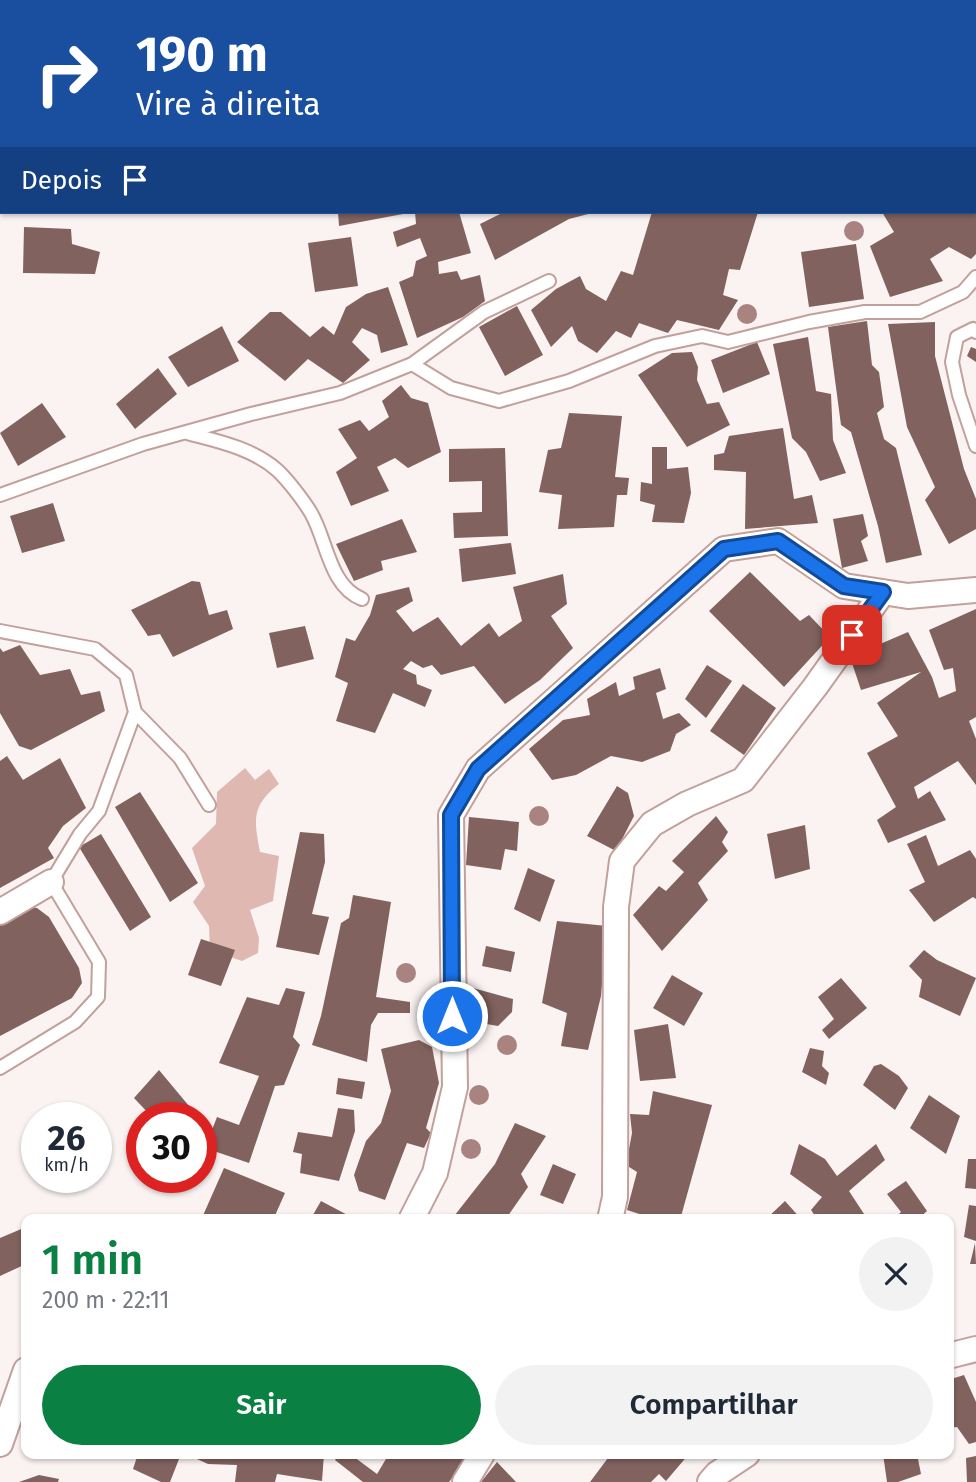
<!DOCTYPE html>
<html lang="pt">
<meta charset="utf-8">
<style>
:root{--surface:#fff;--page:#f2f2f3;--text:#1f2937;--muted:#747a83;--accent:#0b8043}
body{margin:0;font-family:"Fira Sans",sans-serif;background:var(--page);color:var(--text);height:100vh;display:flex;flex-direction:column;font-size:26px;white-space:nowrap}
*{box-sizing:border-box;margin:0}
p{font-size:23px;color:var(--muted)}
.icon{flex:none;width:38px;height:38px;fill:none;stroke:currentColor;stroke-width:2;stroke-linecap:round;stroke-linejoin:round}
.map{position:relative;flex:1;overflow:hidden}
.sheet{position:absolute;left:21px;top:1214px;width:933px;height:245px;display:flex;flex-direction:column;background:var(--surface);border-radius:14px;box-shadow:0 2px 5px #0004}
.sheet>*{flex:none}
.banner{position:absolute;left:0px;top:0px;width:976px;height:214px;box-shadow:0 2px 5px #0004;background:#1a4fa0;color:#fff;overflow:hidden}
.speed{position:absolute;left:21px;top:1102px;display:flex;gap:14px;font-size:35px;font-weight:700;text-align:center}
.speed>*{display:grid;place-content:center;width:91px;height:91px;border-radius:50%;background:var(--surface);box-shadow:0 2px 5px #0004;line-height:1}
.speed small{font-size:18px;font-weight:400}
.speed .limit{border:10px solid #d22;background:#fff;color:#111}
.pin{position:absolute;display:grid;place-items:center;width:60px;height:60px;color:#fff;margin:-30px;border-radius:14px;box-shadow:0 4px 10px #0006}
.me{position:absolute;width:77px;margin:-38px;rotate:0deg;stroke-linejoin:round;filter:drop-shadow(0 0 5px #0008)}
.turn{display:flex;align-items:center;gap:24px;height:147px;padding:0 21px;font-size:32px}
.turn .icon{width:91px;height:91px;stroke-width:2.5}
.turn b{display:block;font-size:49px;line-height:60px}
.then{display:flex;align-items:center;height:66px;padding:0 21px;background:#0003;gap:14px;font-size:26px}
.round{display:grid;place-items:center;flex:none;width:74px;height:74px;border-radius:37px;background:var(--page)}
.summary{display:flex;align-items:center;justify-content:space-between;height:119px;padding:0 21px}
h1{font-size:42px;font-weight:600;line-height:52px;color:var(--accent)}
.button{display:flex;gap:14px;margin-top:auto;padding:14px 21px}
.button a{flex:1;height:80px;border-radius:42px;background:var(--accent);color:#fff;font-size:28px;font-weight:600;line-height:80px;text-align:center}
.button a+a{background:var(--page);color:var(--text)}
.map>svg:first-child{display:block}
.green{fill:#e0b8b2}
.building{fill:#81625e}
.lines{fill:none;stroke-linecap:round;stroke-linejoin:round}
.lane-casing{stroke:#c2a09b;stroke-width:16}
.street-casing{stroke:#c2a09b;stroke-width:28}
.secondary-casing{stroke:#c2a09b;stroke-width:38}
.lane{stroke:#fff;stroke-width:12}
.street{stroke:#fff;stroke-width:24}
.secondary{stroke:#fff;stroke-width:35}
.tree{fill:#a98380}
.route-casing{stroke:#114b97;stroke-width:18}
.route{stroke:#1a73e8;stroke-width:12}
</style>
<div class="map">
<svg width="976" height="1482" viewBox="0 0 976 1482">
<rect width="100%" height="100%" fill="#faf3f2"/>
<path class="green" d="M245,768L255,780L269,769L279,784C251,806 254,820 260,852L279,856L273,901L250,910L259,938L258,953L242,961L210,950L209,926L193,902L205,886L192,848L216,824L217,792Z"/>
<path class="building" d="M338,212H403V214L339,226Z
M415,212H459L471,253L438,262L439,274L457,271L461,280L480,275L485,301L463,317L417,338L399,282L413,276L416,261L427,256L420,238L397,247L393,232L416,224Z
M504,212H592V213L569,219L495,260L480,224Z
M652,212H758L740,270L729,269L723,295L738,300L719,330L677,320L668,333L639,323L631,338L616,331L597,353L578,341L572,326L551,347L531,310L556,289L580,276L586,289L606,301L621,271L633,275Z
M882,212H976V254L971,259L949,247L930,259L943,281L890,297L870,246L894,232Z
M24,227L71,229L72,244L100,252L95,274L23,273Z
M351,237L358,286L315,292L308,243Z
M856,244L864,299L809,307L801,252Z
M388,287L408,345L381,353L377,335L362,328L352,342L370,360L343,383L308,359L285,381L237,342L270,312H281L310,337L323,326L334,335L346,307L366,294Z
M517,306L543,355L505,376L479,327Z
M867,321L872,365L879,372L884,407L877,413L884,439L896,448L922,555L886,563L878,526L851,432L841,425L828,327Z
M935,322V356L964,469L976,499V529L949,544L925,500L935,487L907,427L888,324Z
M222,326L239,361L188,387L168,357Z
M808,337L816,391L831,394L833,440L846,473L820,481L806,452L792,438L773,344Z
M757,342L770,374L723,393L711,360Z
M971,347L976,349V362L967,356Z
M692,352L698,367L697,380L707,404L719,402L730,425L687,447L638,375L672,353Z
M158,368L177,394L135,429L116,404Z
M401,385L411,398L428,403L441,452L408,468L395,458L377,467L389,491L351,506L336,472L357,458L338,429L360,420L369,431L389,417L382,401Z
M42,403L66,437L18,466L0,433Z
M569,413L622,416L615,477L629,478L627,495H617L614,527L558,529L562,495L539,492L548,450L561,448Z
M783,428L794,499L812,495L818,523L745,529L746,472L714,470V455L724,453L729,436Z
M652,447H667V469L688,467L691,493L684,523L652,522L655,505L640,501L641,482L652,484Z
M505,448L508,536L454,538L453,513L482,512V481L449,482V449Z
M53,503L65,541L22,553L10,516Z
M863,514L868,536L861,541L868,561L842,568L833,519Z
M402,519L417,552L381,561L383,570L354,581L336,544Z
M511,543L516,574L462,582L459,549Z
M750,572L800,621L809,615L830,637L784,687L709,611Z
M563,574L567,604L551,616L573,648L540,680L505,704L474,666L441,675L432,665L423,668L411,661L403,669L416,675L417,684L432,690L425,707L393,693L375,733L336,721L348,683L335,677L346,638L355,641L370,615L376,595L409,587L413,601L396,611L413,632L438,617L461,646L489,623L499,637L522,621L513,587Z
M192,581L200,582L209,615L227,610L233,629L173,657L160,634L148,636L131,610Z
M976,609V717L969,721L976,739V785L958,761L914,787L918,799L930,791L946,820L888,843L877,820L896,807L867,753L898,736L877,703L921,672L861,690L850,657L908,632L932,677L939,698L956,691L953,668L944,670L929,630Z
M305,626L314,659L277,668L269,633Z
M20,645L40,675L70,669L81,695L100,691L105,711L31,750L19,746L0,713V648L3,652Z
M707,665L732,681L706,718L685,699Z
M660,668L666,689L656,693L663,719L679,713L691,725L676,734L670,751L642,762L611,756L576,775L552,780L529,749L563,720L590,715L587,699L616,682L619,696L635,689L633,677Z
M743,684L776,708L744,755L710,731Z
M7,756L23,780L60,758L86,808L63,826L48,848L54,858L0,888V761Z
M617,786L628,793L634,816L616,851L587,836Z
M140,792L198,883L170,902L115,807Z
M716,816L728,832L722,842L728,851L698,883L708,900L662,951L633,915L659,886L666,891L684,872L672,861Z
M469,817L519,822L517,851L505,849L501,870L466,865Z
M805,825L810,869L775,879L767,834Z
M300,832L324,834L325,862L312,914L329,917L319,955L276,947Z
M101,834L151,917L130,931L79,847Z
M926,835L938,866L970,850L976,859V899L973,897L934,922L909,890L925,882L907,844Z
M528,868L555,880L540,922L514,909Z
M353,895L391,902L376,997L410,1002V1013H378L371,1025L367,1062L312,1045L321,1016L341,923L349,918Z
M27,906L37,908L49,917L79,968L82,983L72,998L0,1036V921Z
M557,921L607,926L601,996L588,1050L561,1046L567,1013L542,1003Z
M201,939L235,950L221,986L188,975Z
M486,946L515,952L511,972L482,966Z
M924,950L937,960L976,978L960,1016L919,997L922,980L909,966Z
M672,975L703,993L684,1026L653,1008Z
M841,978L867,1008L829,1039L822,1030L834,1019L818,997Z
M286,988L305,992L293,1037L300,1045L284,1085L275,1086L249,1163L205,1148L217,1117L239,1125L259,1076L219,1063L247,997L279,1005Z
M473,988L513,999L512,1012L498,1026L463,1020Z
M668,1024L676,1078L640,1081L634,1030Z
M419,1040L432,1047L439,1083L426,1128L431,1133L424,1148L407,1143L385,1200L359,1191L354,1175L366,1141L381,1123L391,1091L381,1049Z
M810,1048L824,1051L822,1066L829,1073L826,1085L802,1072Z
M881,1064L899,1076L908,1088L895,1110L863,1085L874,1066Z
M159,1070L199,1118H153L134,1098Z
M338,1078L365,1082L362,1099L336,1094Z
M653,1091L712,1105L680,1220H658L627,1210L637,1172L626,1165L632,1133L630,1114L649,1115Z
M929,1095L960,1116L946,1154L910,1128Z
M338,1108L354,1110L355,1131L339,1181L300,1173L302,1154L293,1152L298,1132L332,1137Z
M515,1123L546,1136L521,1174L528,1187L505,1220H451L495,1164Z
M799,1144L825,1159L837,1176L876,1144L885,1160L849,1191L868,1220H818L811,1210L822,1197L790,1174Z
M968,1159H976V1189L965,1188Z
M553,1164L576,1174L563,1204L540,1195Z
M224,1168L285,1193L273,1220H201Z
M906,1181L927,1211L917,1220H893L901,1212L887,1194Z
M321,1201L357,1220H310Z
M785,1201L802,1220H765Z
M969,1205L976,1206V1241L964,1237Z
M26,1227V1264L0,1276V1238Z
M975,1243L976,1264H970Z
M964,1375L976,1402V1442L969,1444L957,1427L948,1428V1380Z
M138,1454H181L170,1482H161L133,1469Z
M186,1454H324L322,1481L277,1474L275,1482H235L237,1465L208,1464Z
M339,1454H350L377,1474L389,1454H470L449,1482H363L335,1460Z
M611,1454H689L666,1481L659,1474L651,1482H590Z
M883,1454H917L921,1474L898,1482H887Z
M976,1456V1482H967L966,1458Z
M497,1462L516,1482H481Z
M39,1475L59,1479L58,1482H19Z"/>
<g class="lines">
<g class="lane-casing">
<path id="lane" d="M594,0L601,2
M538,2L554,0
M0,83L2,82
M976,332L973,329L957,337L952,362L959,395L976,446
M412,364L484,312L549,281
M187,433C217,441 252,448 277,470C287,479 304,501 311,513C327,540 329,586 362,599
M0,495L143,444L251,414L340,393L412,364L451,388L499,401L569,381L655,346L702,336L728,342L809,322L865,312H920L963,292L976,277
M0,631L95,649L126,675L135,712L99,811L80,834L51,882L99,962L98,997L75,1022L0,1068
M135,712L180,758L209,805"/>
</g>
<g class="street-casing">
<path id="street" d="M0,912L51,882
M411,1220L435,1173L455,1087L451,815L478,769L724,549L778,541L844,586L908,596L976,590
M610,1220L615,1197L616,907L622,861L652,824L687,804L743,780L815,687L883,592
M948,1356L976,1349
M0,1444L26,1370
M465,1482L482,1454
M710,1482L717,1474L747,1454"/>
</g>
<g class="secondary-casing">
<path id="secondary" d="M722,0L725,2
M975,165L976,166"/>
</g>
<use href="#lane" class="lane"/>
<use href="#street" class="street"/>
<use href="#secondary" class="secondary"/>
</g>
<g class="tree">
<circle cx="854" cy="231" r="10"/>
<circle cx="747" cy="314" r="10"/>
<circle cx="539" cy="816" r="10"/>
<circle cx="406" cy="973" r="10"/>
<circle cx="507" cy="1045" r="10"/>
<circle cx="479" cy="1095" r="10"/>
<circle cx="471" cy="1149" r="10"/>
</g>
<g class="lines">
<g class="route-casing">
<path id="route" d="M452,1016L451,815L478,769L724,549L778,541L844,586L883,592L852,635"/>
</g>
<use href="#route" class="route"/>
</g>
</svg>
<div class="speed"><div>26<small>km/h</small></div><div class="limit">30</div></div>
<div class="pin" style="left:852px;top:635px;background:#d93025"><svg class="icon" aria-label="arrive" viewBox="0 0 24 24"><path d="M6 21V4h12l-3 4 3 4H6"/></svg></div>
<svg class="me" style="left:452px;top:1016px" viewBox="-20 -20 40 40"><circle r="17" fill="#1a73e8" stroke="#fff" stroke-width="3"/><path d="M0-11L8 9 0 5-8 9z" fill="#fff"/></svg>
<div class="banner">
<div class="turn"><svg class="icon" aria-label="right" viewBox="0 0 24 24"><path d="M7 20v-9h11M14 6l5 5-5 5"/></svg><div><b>190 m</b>Vire à direita</div></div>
<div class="then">Depois<svg class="icon" aria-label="arrive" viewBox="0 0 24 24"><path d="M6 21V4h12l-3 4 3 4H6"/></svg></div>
</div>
<section class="sheet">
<div class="summary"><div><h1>1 min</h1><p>200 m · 22:11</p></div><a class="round"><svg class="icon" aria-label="close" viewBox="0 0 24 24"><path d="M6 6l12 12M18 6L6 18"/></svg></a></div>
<div class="button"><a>Sair</a><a>Compartilhar</a></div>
</section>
</div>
